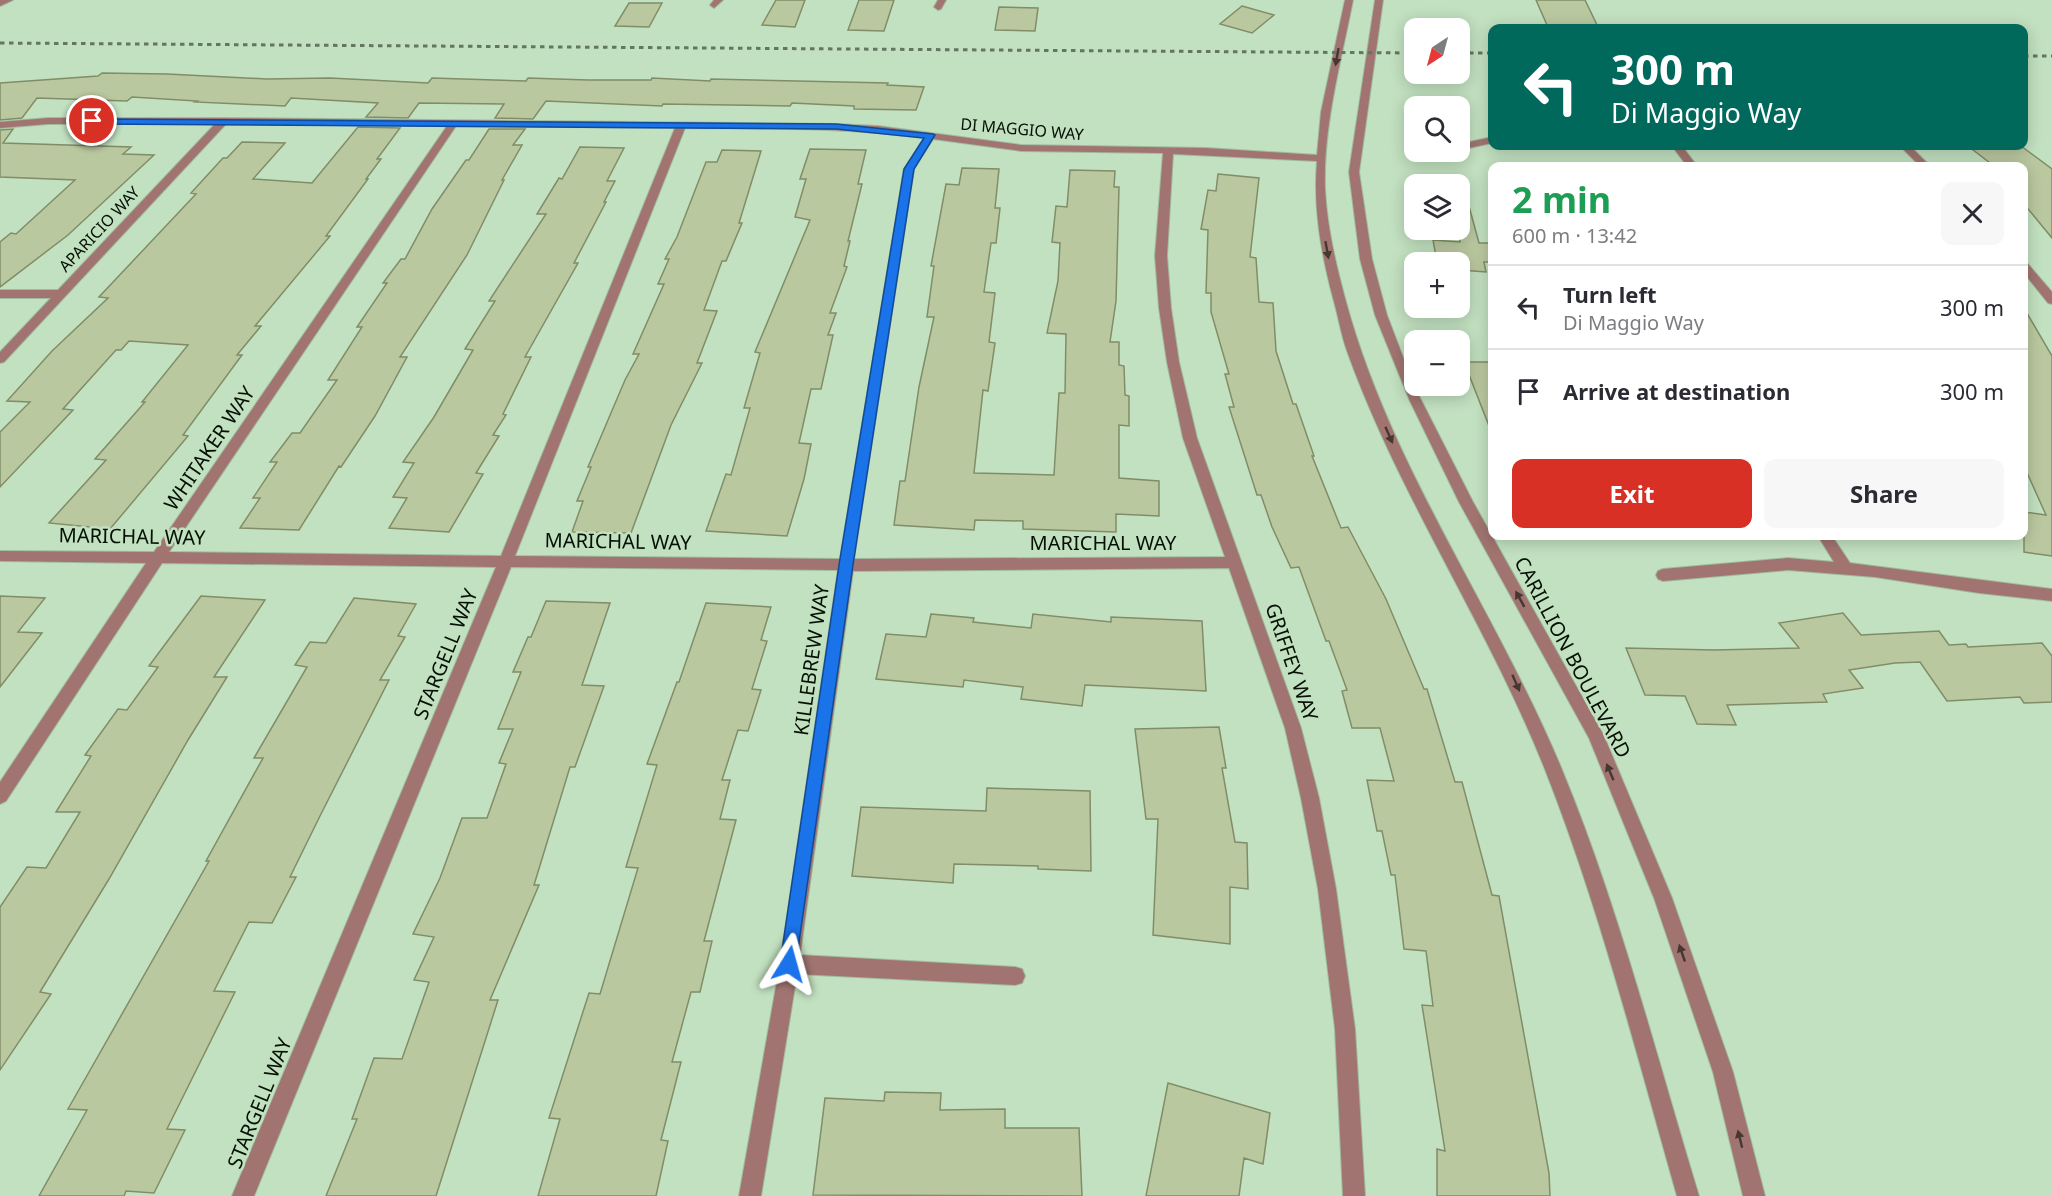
<!DOCTYPE html>
<meta charset="utf-8">
<style>
:root{--surface:#fff;--page:#f7f7f7;--text:#2b2b33;--muted:#7c7c81;--line:#e1e1e2;--accent:#d93025}
body{margin:0;font-family:"Noto Sans",sans-serif;background:var(--page);color:var(--text);height:100vh;display:flex;flex-direction:column;font-size:22px;white-space:nowrap}
*{box-sizing:border-box;margin:0}
p{font-size:20px;color:var(--muted)}
.icon{flex:none;width:33px;height:33px;fill:none;stroke:currentColor;stroke-width:2;stroke-linecap:round;stroke-linejoin:round}
.map{position:relative;flex:1;overflow:hidden}
.sheet{position:absolute;left:1488px;top:162px;width:540px;height:378px;display:flex;flex-direction:column;background:var(--surface);border-radius:12px;box-shadow:0 3px 15px #0003}
.sheet>*{flex:none}
.guide{position:absolute;left:1488px;top:24px;width:540px;height:126px;border-radius:12px;box-shadow:0 3px 15px #0003;background:#00695c;color:#fff;overflow:hidden}
.needle{width:39px;rotate:216deg}
.buttons{position:absolute;left:1404px;top:18px;display:grid;gap:12px}
.buttons a{display:grid;place-items:center;width:66px;height:66px;border-radius:12px;background:var(--surface);box-shadow:0 3px 15px #0003;font-size:30px}
.pin{position:absolute;display:grid;place-items:center;width:51px;height:51px;color:#fff;margin:-26px;border:3px solid #fff;border-radius:50%;box-shadow:0 2px 6px #0007}
.me{position:absolute;width:66px;margin:-33px;rotate:8deg;stroke-linejoin:round;filter:drop-shadow(0 0 4px #0008)}
.turn{display:flex;align-items:center;gap:21px;height:126px;padding:0 24px;font-size:27px}
.turn .icon{width:78px;height:78px;stroke-width:2.5}
.turn b{display:block;font-size:42px;line-height:51px}
.round{display:grid;place-items:center;flex:none;width:63px;height:63px;border-radius:12px;background:var(--page)}
.overview{display:flex;align-items:center;justify-content:space-between;height:102px;padding:0 24px}
h1{font-size:36px;font-weight:700;line-height:45px;color:#1e9e55}
.button{display:flex;gap:12px;margin-top:auto;padding:12px 24px}
.button a{flex:1;height:69px;border-radius:12px;background:var(--accent);color:#fff;font-size:24px;font-weight:700;line-height:69px;text-align:center}
.button a+a{background:var(--page);color:var(--text)}
ul{padding:0;list-style:none}
li{display:flex;align-items:center;gap:18px;height:84px;padding:0 24px;border-top:2px solid var(--line)}
li div{flex:1}
li b{display:block;font-size:22px}
li em{font-style:normal}
.map>svg:first-child{display:block}
.building{fill:#bac8a0;stroke:#808d67;stroke-width:1.5}
.lines{fill:none;stroke-linecap:round;stroke-linejoin:round}
.minor-casing{stroke:#a0bb9e;stroke-width:2}
.minor{fill:#a17471;fill-rule:evenodd}
.rail{stroke:#627660;stroke-width:3;stroke-dasharray:4.5 4.5;stroke-linecap:butt}
.oneway{fill:#443830}
.route{fill:#1a73e8;stroke:#114b97;stroke-width:1.5}
.labels{text-anchor:middle;dominant-baseline:central;stroke-width:5;stroke-linejoin:round;paint-order:stroke}
.far-street-label{font-size:16px;fill:#061005;stroke:#c2e1c0}
.street-label{font-size:20px;fill:#061005;stroke:#c2e1c0}
</style>
<div class="map">
<svg width="2052" height="1196" viewBox="0 0 2052 1196">
<rect width="100%" height="100%" fill="#c2e1c0"/>
<path class="building" d="M776,0H805L795,27L762,25Z
M859,0H894L884,31L848,30Z
M1536,0H1585L1598,27L1547,25Z
M629,3H662L649,27L615,26Z
M1242,6L1274,15L1252,33L1220,24Z
M999,7L1038,8L1035,31L995,30Z
M102,73L167,74L267,79L330,78L428,83L432,78L526,81L528,78L588,80H651L652,78L710,81L711,79L888,83L887,85L924,87L916,110L854,109V106L792,103L790,106L663,104L662,106L546,101L533,119L495,118L504,104L419,103L408,118L366,117L378,103L291,98L285,106L195,102L197,101L132,97L127,101L37,98L22,118L0,120V83L98,76Z
M358,127L400,128L377,159H381L366,179H368L326,236H330L255,326H261L237,355H242L183,435L188,436L110,529L49,523L106,460L95,459L145,402H142L188,345L129,341L121,350H116L63,409L73,410L0,487V432L30,402L7,401L52,351L108,298L99,297L196,194L191,193L223,158H227L242,142L285,143L253,179L312,183Z
M13,129L3,143L131,147L123,154L154,155L68,235L0,287V242L11,233L16,234L75,180L0,177V130Z
M489,129H525L513,145H522L502,180H504L467,255L400,357H407L375,416L341,467L339,466L299,530L240,528L260,498H253L277,462H270L292,433H300L337,380H328L362,327H357L387,283H383L401,259H405L432,209L466,160H469Z
M1968,146H2021L2052,169V238L2024,204V166H1994Z
M580,147L624,148L607,181H615L604,202H606L574,263H578L525,357H531L503,414L506,415L493,435L499,436L476,473L483,474L449,532L389,528L407,498L393,497L414,463L403,462L434,417L473,350L465,349L495,301H489L546,214H537L559,178L562,179Z
M810,149L866,150L858,184H862L848,241H850L844,266L847,267L830,313H836L828,335H833L821,389H811L799,443L811,444L804,479L787,536L706,531L726,474L731,475L750,408H744L760,353L755,352L810,220L795,217L806,179H800Z
M722,150L761,151L739,223H742L726,261H722L704,310L717,311L697,363H702L671,425L631,533L572,532L583,501H577L591,467H588L625,380L639,354H633L664,284H658L669,259H665L677,237L706,162H717Z
M962,168L999,169L995,208H1000L996,243H991L984,292L995,293L989,342L995,343L988,391L983,390L974,473L1054,475L1059,393H1065L1066,334L1047,333L1058,281L1060,243L1052,242L1056,206L1067,207L1070,170L1115,171L1114,187H1119L1116,301L1110,342H1119V365L1124,366L1125,395L1129,396V426L1119,425V478L1159,481V516L1116,514V532L1023,529V521L975,520L974,530L894,525L900,481H905L919,387L934,317H927L934,266H931L946,184L959,185Z
M1218,174L1259,178L1250,257L1256,258L1259,302L1273,303L1276,351L1293,404H1296L1314,456H1312L1341,528L1348,527L1386,599L1424,689H1427L1455,782H1462L1492,895L1499,896L1549,1173L1550,1196H1437V1149L1445,1151L1422,1005L1433,1006L1426,951L1404,949L1395,875H1391L1382,831H1377L1367,780L1394,781L1380,728H1352L1342,691L1347,690L1329,641H1326L1299,567L1291,568L1272,527L1261,495H1257L1229,407H1234L1225,374H1229L1211,312V293H1206L1208,230L1201,229L1208,190L1216,191Z
M1467,199L1479,243H1492V262H1484L1486,272L1460,270V262H1437L1433,240L1460,242V200Z
M2024,308L2052,356V556L2024,552V512L2046,515L2024,466Z
M1464,362H1492V431H1491Z
M0,596L45,598L18,632L42,633L0,687Z
M201,596L265,600L214,677H227L188,740L109,879L40,992L51,994L0,1070V907L27,867L46,868L80,812H56L91,756L85,755L118,709L127,710L158,667L149,666Z
M354,598L416,604L398,636L405,637L380,680H389L321,814L290,877H296L272,923L249,922L214,991L235,992L167,1129L185,1130L154,1193L126,1191L124,1196H39L87,1110L68,1109L209,861H206L263,758H254L307,667L295,665L310,642L326,643Z
M546,601L610,603L582,685L604,686L575,767H570L534,885H539L490,1000H498L436,1196H326L357,1119H352L374,1058L402,1059L429,982L414,980L434,937L413,934L440,878L462,818H487L506,764L499,763L513,729H498L521,672H513L528,637H531Z
M706,603L771,607L761,640L767,641L752,689L761,690L748,731L738,730L722,780H730L720,819L736,820L704,941H712L700,992H691L672,1062H681L661,1140L668,1141L656,1196H538L560,1119L549,1118L589,993L600,994L638,868L626,867L657,765L647,764L677,682H679Z
M1843,613L1861,635L1939,631L1949,645L1966,644L1968,647L2042,643L2052,656V702L2024,703L2020,697L1947,701L1920,662L1895,663L1849,670L1863,688L1823,694L1827,702L1727,705L1736,725L1697,724L1685,696L1645,695L1626,648L1714,650L1799,648L1779,623Z
M931,614L974,618L973,622L1031,628L1033,614L1111,622V617L1202,621L1206,691L1085,685L1082,706L1021,699L1023,687L964,680L963,687L876,679L886,634L926,637Z
M1219,727L1226,768H1222L1235,842L1247,843L1248,889L1230,887V944L1153,935L1158,819H1146L1135,729Z
M987,788L1090,791L1091,871L1038,869V866L954,864L953,883L852,876L861,807L986,811Z
M1168,1083L1270,1113L1263,1164L1244,1158L1239,1196H1146Z
M885,1092L941,1093L940,1110L1005,1109V1128H1079L1082,1196L813,1195L825,1098L884,1101Z"/>
<g class="lines">
<g class="minor-casing">
<path id="minor" d="M0,0H13L0,6Z
M714,0H723L714,8L710,5Z
M938,0H946L941,9L938,10L934,7Z
M1345,0H1353C1341,62 1323,126 1325,189C1327,228 1336,265 1346,302C1391,467 1494,608 1560,765C1618,904 1655,1052 1699,1196H1677C1636,1052 1599,906 1544,767C1487,624 1399,496 1347,351C1341,334 1338,315 1333,298C1321,252 1313,208 1317,161L1173,154L1167,256L1171,308L1179,362L1197,438L1301,728L1319,798L1336,889L1355,1029L1365,1196H1343L1335,1029L1318,889L1301,798L1285,728L1229,568L853,571L800,955L1015,967L1022,969L1025,976L1022,983L1015,985L797,974L761,1196H739L780,964L838,570L511,567L254,1196H232L496,567L162,563L6,801L0,804V782L146,563L0,561V551L154,552L447,126L226,124L4,362L0,363V352L51,298H0V290H58L215,124H48L0,128V122L48,118H223L836,124L878,126L1021,145L1206,148L1317,155L1321,112ZM456,126L675,128L501,556L169,552ZM685,128C765,129 844,127 924,138L904,169L840,559L515,556ZM933,139L1021,151L1163,153L1155,256L1159,308L1167,362L1183,438L1225,557L854,559L914,169Z
M1375,0H1383L1359,172L1372,259L1387,315L1414,386L1473,502L1604,736L1672,898L1733,1072L1765,1196H1743L1713,1072L1654,898L1589,738L1459,502L1409,399L1375,315L1360,259L1349,172Z
M1492,137V143L1460,150V144Z
M1672,146H1682L1697,166H1687Z
M1900,146H1910L1930,166H1920Z
M2024,263L2028,264L2052,292V304L2048,303L2024,273Z
M1818,536H1832L1850,563L2052,589V601L1979,593L1875,577L1788,570L1663,581L1658,579L1656,575L1658,571L1663,569L1788,558L1834,562Z"/>
</g>
<use href="#minor" class="minor"/>
<path class="rail" d="M0,43L1414,53
M1460,53H1492
M2024,56H2052"/>
</g>
<defs><path id="oneway-solid" d="M-6-.8H1V-3.2L6.5 0L1 3.2V.8H-6Z" transform="scale(1.5)"/></defs>
<g class="oneway">
<use href="#oneway-solid" transform="translate(1337 57) rotate(100)"/>
<use href="#oneway-solid" transform="translate(1327 250) rotate(80)"/>
<use href="#oneway-solid" transform="translate(1389 435) rotate(66)"/>
<use href="#oneway-solid" transform="translate(1520 599) rotate(-119)"/>
<use href="#oneway-solid" transform="translate(1516 683) rotate(66)"/>
<use href="#oneway-solid" transform="translate(1610 772) rotate(-113)"/>
<use href="#oneway-solid" transform="translate(1682 953) rotate(-109)"/>
<use href="#oneway-solid" transform="translate(1740 1139) rotate(-104)"/>
</g>
<path class="route" d="M89,119L836,124L933,134L935,135L914,169L853,565L795,970L789,973L782,970L780,964L839,565L904,169L924,138L836,129L92,124L89,123Z"/>
<g class="labels">
<g class="far-street-label">
<text transform="translate(1022 129) rotate(5)">DI MAGGIO WAY</text>
<text transform="translate(99 229) rotate(-47)">APARICIO WAY</text>
</g>
<g class="street-label">
<text transform="translate(209 448) rotate(-56)">WHITAKER WAY</text>
<text transform="translate(132 536) rotate(1)">MARICHAL WAY</text>
<text transform="translate(618 541) rotate(1)">MARICHAL WAY</text>
<text x="1103" y="542">MARICHAL WAY</text>
<text transform="translate(445 654) rotate(-68)">STARGELL WAY</text>
<text transform="translate(1573 657) rotate(62)">CARILLION BOULEVARD</text>
<text transform="translate(811 660) rotate(-82)">KILLEBREW WAY</text>
<text transform="translate(1292 662) rotate(71)">GRIFFEY WAY</text>
<text transform="translate(259 1103) rotate(-68)">STARGELL WAY</text>
</g>
</g>
</svg>
<div class="buttons">
<a><svg class="needle" viewBox="-14 -14 28 28"><path d="M0-13l5 13h-10z" fill="#e53935"/><path d="M0 13l5-13h-10z" fill="#7c7c81"/></svg></a>
<a><svg class="icon" aria-label="search" viewBox="0 0 24 24"><circle cx="10" cy="10" r="6"/><path d="M15 15l6 6"/></svg></a>
<a><svg class="icon" aria-label="layers" viewBox="0 0 24 24"><path d="M12 4l9 5-9 5-9-5zM3 14l9 5 9-5"/></svg></a>
<a>+</a>
<a>−</a>
</div>
<div class="pin" style="left:92px;top:121px;background:#d93025"><svg class="icon" aria-label="arrive" viewBox="0 0 24 24"><path d="M6 21V4h12l-3 4 3 4H6"/></svg></div>
<svg class="me" style="left:789px;top:964px" viewBox="-20 -20 40 40"><path d="M0-17L14 15 0 8-14 15z" fill="#1a73e8" stroke="#fff" stroke-width="4"/></svg>
<div class="guide">
<div class="turn"><svg class="icon" aria-label="left" viewBox="0 0 24 24"><path d="M17 20v-9H6M10 6l-5 5 5 5"/></svg><div><b>300 m</b>Di Maggio Way</div></div>
</div>
<section class="sheet">
<div class="overview"><div><h1>2 min</h1><p>600 m · 13:42</p></div><a class="round"><svg class="icon" aria-label="close" viewBox="0 0 24 24"><path d="M6 6l12 12M18 6L6 18"/></svg></a></div>
<ul>
<li><svg class="icon" aria-label="left" viewBox="0 0 24 24"><path d="M17 20v-9H6M10 6l-5 5 5 5"/></svg><div><b>Turn left</b><p>Di Maggio Way</p></div><em>300 m</em></li>
<li><svg class="icon" aria-label="arrive" viewBox="0 0 24 24"><path d="M6 21V4h12l-3 4 3 4H6"/></svg><div><b>Arrive at destination</b></div><em>300 m</em></li>
</ul>
<div class="button"><a>Exit</a><a>Share</a></div>
</section>
</div>
